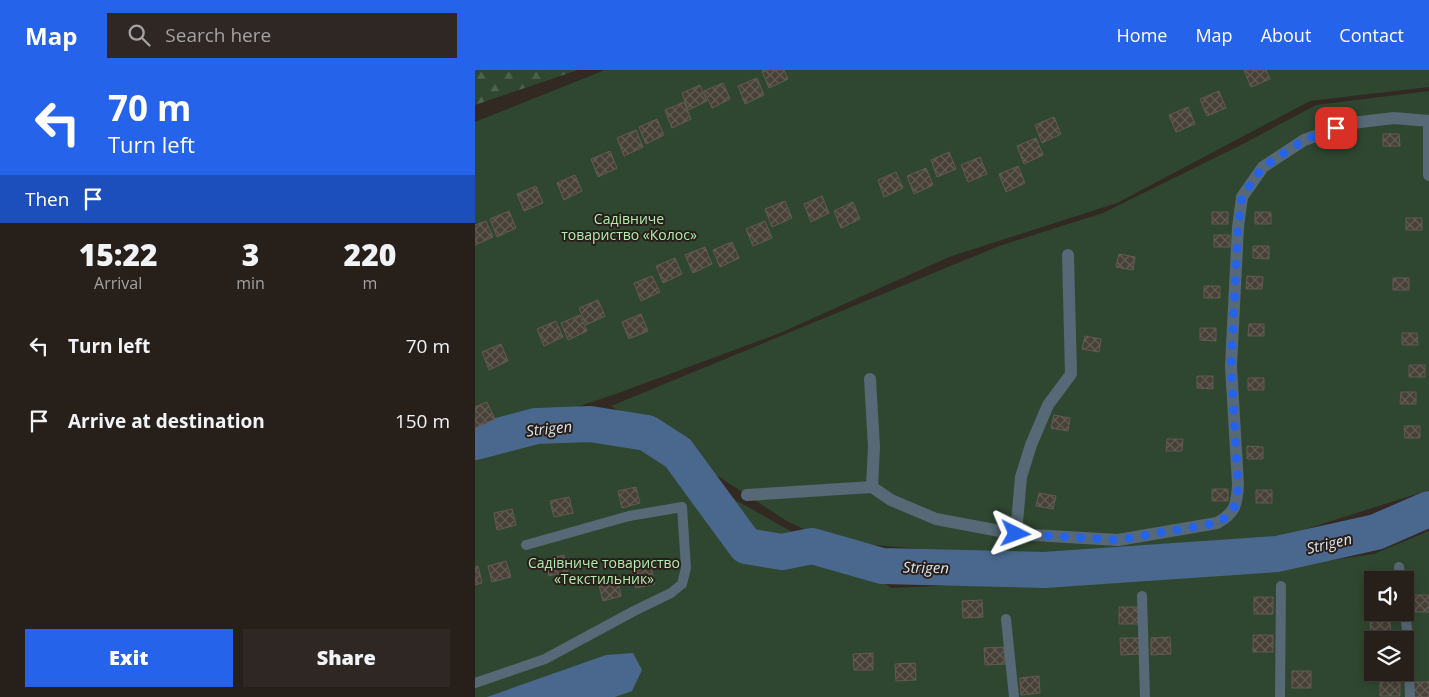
<!DOCTYPE html>
<meta charset="utf-8">
<style>
:root{--surface:#261f1a;--page:#2e2723;--text:#f1f3f6;--muted:#a4a2a2;--line:#423d39;--accent:#2563eb}
body{margin:0;font-family:"Open Sans",sans-serif;background:var(--page);color:var(--text);height:100vh;display:flex;flex-direction:column;font-size:19px;white-space:nowrap}
*{box-sizing:border-box;margin:0}
p{font-size:16px;color:var(--muted)}
.icon{flex:none;width:28px;height:28px;fill:none;stroke:currentColor;stroke-width:2;stroke-linecap:round;stroke-linejoin:round}
.map{position:relative;flex:1;overflow:hidden}
.side{display:flex;flex-direction:column;background:var(--surface);width:475px}
.side>*{flex:none}
.hud{background:#2563eb;color:#fff;overflow:hidden}
.controls{position:absolute;left:889px;top:501px;display:grid;gap:10px}
.controls a{display:grid;place-items:center;width:50px;height:50px;border-radius:0px;background:var(--surface);box-shadow:0 2px 12px #0003,0 0 0 1px var(--line);font-size:25px}
.pin{position:absolute;display:grid;place-items:center;width:42px;height:42px;color:#fff;margin:-21px;border-radius:10px;box-shadow:0 2px 8px #0006}
.me{position:absolute;width:55px;margin:-28px;rotate:93deg;stroke-linejoin:round;filter:drop-shadow(0 0 4px #0008)}
.turn{display:flex;align-items:center;gap:18px;height:105px;padding:0 25px;font-size:22px}
.turn .icon{width:65px;height:65px;stroke-width:2.5}
.turn b{display:block;font-size:35px;line-height:42px}
.then{display:flex;align-items:center;height:48px;padding:0 25px;background:#0003;gap:10px;font-size:19px}
.eta{display:flex;justify-content:space-evenly;align-items:center;height:85px;text-align:center}
.eta b{font-size:30px;font-weight:800;line-height:35px}
.action{display:flex;gap:10px;margin-top:auto;padding:10px 25px}
.action a{flex:1;height:58px;border-radius:0px;background:var(--accent);color:#fff;font-size:20px;font-weight:800;line-height:58px;text-align:center}
.action a+a{background:var(--page);color:var(--text)}
ul{padding:0;list-style:none}
li{display:flex;align-items:center;gap:15px;height:75px;padding:0 25px}
li div{flex:1}
li b{display:block;font-size:19px}
li em{font-style:normal}
header{display:flex;align-items:center;gap:30px;box-sizing:border-box;height:70px;padding:0 25px;background:var(--accent);color:#fff}
header strong{font-size:24px}
nav{display:flex;gap:28px;margin-inline-start:auto;font-size:18px}
.search{width:350px;height:45px;background:var(--page);display:flex;align-items:center;gap:12px;box-sizing:border-box;padding:0 18px;border-radius:0px;color:var(--muted);font-size:19px}
main{display:flex;flex:1;min-height:0}
.map>svg:first-child{display:block}
.forest{fill:url(#forest-firs)}
.garden{fill:#2f4730;fill-rule:evenodd}
.water{fill:#4a688d}
.lines{fill:none;stroke-linecap:round;stroke-linejoin:round}
.river{stroke:#4a688d;stroke-width:36}
.building{fill:url(#building-cross-hatch);stroke:#635b52}
.service{stroke:#576876;stroke-width:10}
.minor{stroke:#576876;stroke-width:12}
.route{stroke:#2563eb;stroke-width:9;stroke-dasharray:0 16.2}
.labels{text-anchor:middle;dominant-baseline:central;stroke-width:4;stroke-linejoin:round;paint-order:stroke}
.park-label{font-size:14px;fill:#b1edb2;stroke:#281f19}
.water-label{font-size:15px;font-style:italic;fill:#dce5f2;stroke:#281f19}
</style>
<header>
<strong>Map</strong>
<div class="search"><svg class="icon" aria-label="search" viewBox="0 0 24 24"><circle cx="10" cy="10" r="6"/><path d="M15 15l6 6"/></svg>Search here</div>
<nav><a>Home</a><a>Map</a><a>About</a><a>Contact</a></nav>
</header>
<main>
<section class="side">
<div class="hud">
<div class="turn"><svg class="icon" aria-label="left" viewBox="0 0 24 24"><path d="M17 20v-9H6M10 6l-5 5 5 5"/></svg><div><b>70 m</b>Turn left</div></div>
<div class="then">Then<svg class="icon" aria-label="arrive" viewBox="0 0 24 24"><path d="M6 21V4h12l-3 4 3 4H6"/></svg></div>
</div>
<div class="eta">
<div><b>15:22</b><p>Arrival</p></div>
<div><b>3</b><p>min</p></div>
<div><b>220</b><p>m</p></div>
</div>
<ul>
<li><svg class="icon" aria-label="left" viewBox="0 0 24 24"><path d="M17 20v-9H6M10 6l-5 5 5 5"/></svg><div><b>Turn left</b></div><em>70 m</em></li>
<li><svg class="icon" aria-label="arrive" viewBox="0 0 24 24"><path d="M6 21V4h12l-3 4 3 4H6"/></svg><div><b>Arrive at destination</b></div><em>150 m</em></li>
</ul>
<div class="action"><a>Exit</a><a>Share</a></div>
</section>
<div class="map">
<svg width="954" height="627" viewBox="0 0 954 627">
<defs>
<pattern id="forest-firs" width="22" height="20" patternUnits="userSpaceOnUse" patternTransform="scale(1.25)"><rect width="22" height="20" fill="#2f4730"/><path d="M5 1l3.5 6h-7zM16 11l3.5 6h-7z" fill="#4d614e"/></pattern>
<pattern id="building-cross-hatch" width="8" height="8" patternUnits="userSpaceOnUse" patternTransform="scale(1.25)"><rect width="8" height="8" fill="#484138"/><path d="M0 0l8 8M0 8l8-8" fill="none" stroke="#625c54"/></pattern>
</defs>
<rect width="100%" height="100%" fill="#322922"/>
<path class="forest" d="M0,0H103L0,35Z"/>
<path class="garden" d="M130,0H954V17L835,31L642,133L474,187L305,263L138,325L0,370V52Z
M954,21V420L790,472L614,486L447,479L353,471L310,450L136,336L524,176L628,143L768,74L841,35Z
M62,363L159,373L417,518L780,501L899,484L954,461V627H0V380ZM898,510H930V542H898ZM898,570H930V602H898Z"/>
<path class="water" d="M158,583L167,600L157,621L140,627H12L131,585Z"/>
<g class="lines">
<path class="river" d="M0,372L61,356L115,354L172,363L203,383L271,476L307,482L337,476L407,496L569,500L802,484L901,462L954,439"/>
</g>
<path class="building" d="M289,0H309L313,9L294,18L287,1Z
M769,0H791L795,9L776,17Z
M282,8L289,25L270,34L263,16Z
M248,13L255,29L237,38L229,21Z
M225,15L232,31L213,40L207,23Z
M744,21L751,38L732,46L725,29Z
M209,32L216,49L197,58L190,40Z
M713,37L720,54L701,62L694,45Z
M579,47L586,64L567,73L560,55Z
M182,49L189,65L171,74L164,57Z
M161,60L168,77L149,86L142,68Z
M908,64H924L925,76H908Z
M561,68L568,85L549,94L542,76Z
M135,81L142,98L123,107L116,89Z
M474,82L481,99L462,107L456,90Z
M505,87L512,104L493,112L486,95Z
M543,96L550,113L531,122L524,104Z
M451,98L458,115L439,124L432,106Z
M421,102L428,118L409,127L403,110Z
M100,105L107,121L89,130L82,113Z
M61,116L68,133L49,141L42,124Z
M347,126L354,143L336,152L329,134Z
M310,131L317,148L297,157L290,139Z
M378,132L385,149L366,158L359,141Z
M34,141L41,158L22,167L15,149Z
M737,142H753V154H737Z
M780,142H796V154H780Z
M931,148H947V160H931Z
M11,151L18,167L0,175V155Z
M290,151L297,168L278,176L271,159Z
M739,165H755V177H739Z
M257,172L264,188L245,197L238,180Z
M778,176H794V189L778,188Z
M230,177L237,194L218,203L210,185Z
M644,184L660,187L658,200L641,197Z
M200,188L207,204L188,213L181,196Z
M177,206L185,222L166,231L159,213Z
M772,206L788,207L787,219H771Z
M918,208H934V220H918Z
M729,216H745V228H729Z
M123,230L130,246L111,255L104,238Z
M166,244L173,261L154,269L147,252Z
M105,245L112,261L93,270L86,253Z
M81,251L88,267L69,276L62,259Z
M774,254H789V266H773Z
M725,258H741V271L725,270Z
M927,263H942L943,275H927Z
M610,266L626,269L624,282L607,279Z
M26,274L33,291L14,300L7,282Z
M934,295H950V307H934Z
M722,306H738V319L722,318Z
M773,308H789V320H773Z
M926,322H941V334H925Z
M12,332L20,349L0,358V337Z
M579,345L595,348L593,361L576,358Z
M929,356H945V368H930Z
M692,369H708L707,381H691Z
M772,376L788,377V389H772Z
M161,417L165,433L147,438L143,421Z
M737,419H753V431H737Z
M781,420H797V433H781Z
M564,423L581,426L578,439L561,436Z
M94,427L98,443L79,447L75,431Z
M37,439L41,455L22,460L19,443Z
M89,485L93,502L74,506L71,490Z
M31,491L36,507L17,512L13,496Z
M3,496L7,513L0,515V497Z
M176,497L180,514L161,518L157,502Z
M143,510L146,526L128,531L124,515Z
M938,525H954V542H939Z
M779,527H798V544H779Z
M507,530L508,547L488,548L487,531Z
M644,537H663V554H644Z
M915,550L916,567L896,568L895,551Z
M778,565H798V582H778Z
M695,567L696,584L676,585V568Z
M645,568H665V584L646,585Z
M529,577L530,594L510,595L509,578Z
M398,583V600H379L378,584Z
M440,593L441,610L421,611L420,594Z
M817,601H836V618H817Z
M564,606L565,623L546,625L545,608Z
M905,609H925V626H905Z
M938,612H954V627H938Z"/>
<g class="lines">
<path class="service" d="M924,497L926,510
M667,526L670,627
M930,542L933,569L935,627
M531,549L539,627
M0,613L70,589L159,541L196,523L207,514L211,498L207,437L154,446L51,475
M805,627L806,516"/>
<path class="minor" d="M954,51V105
M395,309L399,377L397,417
M272,425L397,417L416,430L461,449L541,464L643,470L742,453C760,443 762,435 763,414L756,296L763,157L767,127L788,97L829,70L877,53L919,48L954,51
M541,464L546,407L556,375L573,335L596,304L593,185"/>
</g>
<g class="lines">
<path class="route" d="M541,464L643,470L742,453C760,443 762,435 763,414L756,296L763,158L767,126L788,97L829,70L861,58"/>
</g>
<g class="labels">
<g class="park-label">
<text x="154" y="148">Садівниче<tspan x="154" dy="16">товариство «Колос»</tspan></text>
<text x="129" y="492">Садівниче товариство<tspan x="129" dy="16">«Текстильник»</tspan></text>
</g>
<g class="water-label">
<text transform="translate(74 358) rotate(-6)">Strigen</text>
<text transform="translate(854 473) rotate(-13)">Strigen</text>
<text transform="translate(451 497) rotate(1)">Strigen</text>
</g>
</g>
</svg>
<div class="controls">
<a><svg class="icon" aria-label="sound" viewBox="0 0 24 24"><path d="M4 9h4l5-4v14l-5-4H4zM17 9q2 3 0 6"/></svg></a>
<a><svg class="icon" aria-label="layers" viewBox="0 0 24 24"><path d="M12 4l9 5-9 5-9-5zM3 14l9 5 9-5"/></svg></a>
</div>
<div class="pin" style="left:861px;top:58px;background:#d93025"><svg class="icon" aria-label="arrive" viewBox="0 0 24 24"><path d="M6 21V4h12l-3 4 3 4H6"/></svg></div>
<svg class="me" style="left:541px;top:464px" viewBox="-20 -20 40 40"><path d="M0-17L14 15 0 8-14 15z" fill="#2563eb" stroke="#fff" stroke-width="4"/></svg>
</div>
</main>
